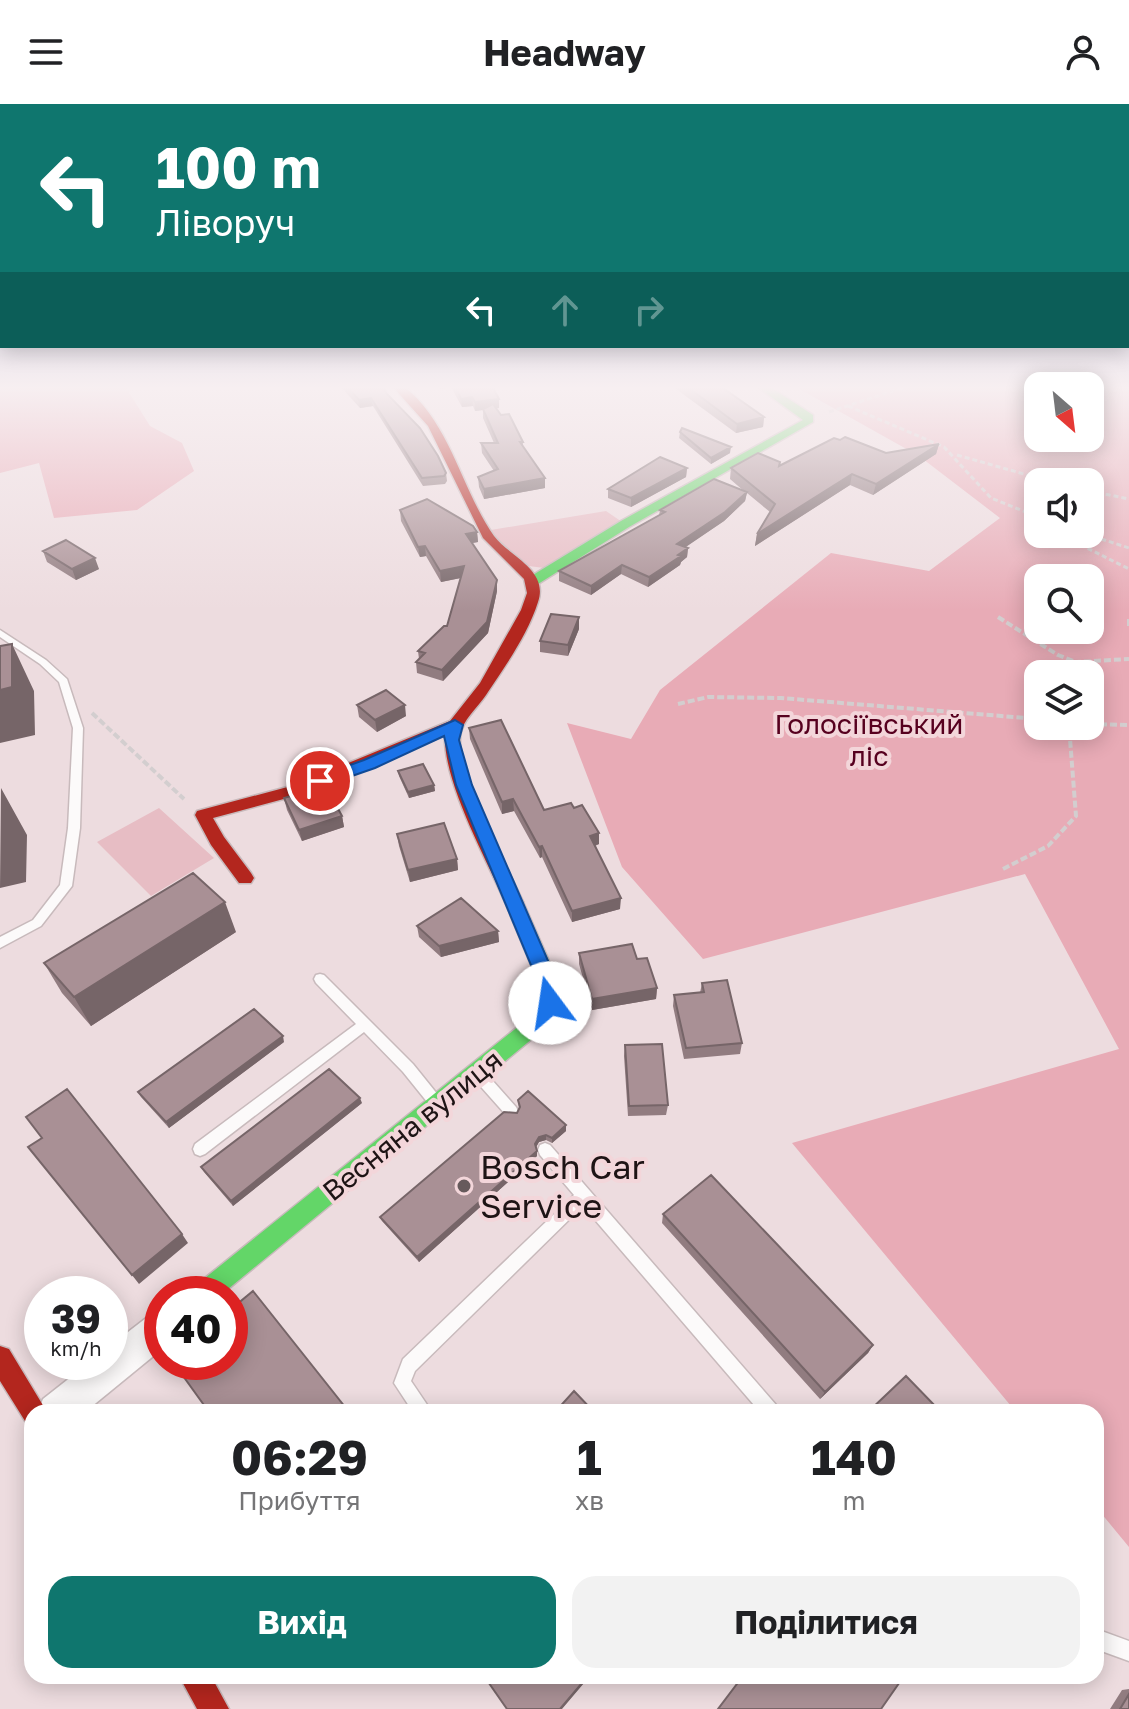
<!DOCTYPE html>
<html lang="uk">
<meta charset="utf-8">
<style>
:root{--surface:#fff;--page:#f2f2f2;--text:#202124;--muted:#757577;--accent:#0f766e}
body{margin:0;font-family:"Golos Text",sans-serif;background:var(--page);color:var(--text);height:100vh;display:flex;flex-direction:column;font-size:30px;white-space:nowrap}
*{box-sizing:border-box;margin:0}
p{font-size:26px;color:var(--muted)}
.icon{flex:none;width:44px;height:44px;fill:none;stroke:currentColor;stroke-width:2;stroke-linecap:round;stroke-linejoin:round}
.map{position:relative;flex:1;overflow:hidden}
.sheet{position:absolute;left:24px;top:1300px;width:1080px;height:280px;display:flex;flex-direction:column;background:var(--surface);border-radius:24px;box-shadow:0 4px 20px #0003}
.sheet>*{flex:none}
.hud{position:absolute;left:0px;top:0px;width:1130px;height:244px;box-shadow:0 4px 20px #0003;background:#0f766e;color:#fff;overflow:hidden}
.needle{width:52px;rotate:152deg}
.buttons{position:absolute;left:1024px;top:268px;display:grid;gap:16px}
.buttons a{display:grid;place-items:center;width:80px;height:80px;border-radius:16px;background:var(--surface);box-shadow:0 4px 20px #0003;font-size:40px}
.speed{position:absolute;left:24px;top:1172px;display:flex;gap:16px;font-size:40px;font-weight:700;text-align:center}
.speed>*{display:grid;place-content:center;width:104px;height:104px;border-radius:50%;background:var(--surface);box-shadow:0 4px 20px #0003;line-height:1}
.speed small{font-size:20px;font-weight:400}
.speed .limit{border:12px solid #d22;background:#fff;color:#111}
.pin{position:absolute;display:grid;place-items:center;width:68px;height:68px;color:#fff;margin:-34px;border:4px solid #fff;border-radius:50%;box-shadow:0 2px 8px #0007}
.me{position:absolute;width:88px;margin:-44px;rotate:346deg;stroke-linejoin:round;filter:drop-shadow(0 0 6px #0008)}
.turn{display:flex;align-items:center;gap:28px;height:168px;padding:0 24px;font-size:36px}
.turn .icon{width:104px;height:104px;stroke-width:2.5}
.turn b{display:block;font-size:56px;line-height:68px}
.lanes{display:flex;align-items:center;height:76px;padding:0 24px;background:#0003;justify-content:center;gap:40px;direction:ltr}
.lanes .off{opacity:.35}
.eta{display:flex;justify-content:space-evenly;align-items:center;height:136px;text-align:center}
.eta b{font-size:48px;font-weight:700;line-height:56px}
.action{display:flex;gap:16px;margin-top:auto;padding:16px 24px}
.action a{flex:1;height:92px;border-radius:24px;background:var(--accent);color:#fff;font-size:32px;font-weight:700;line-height:92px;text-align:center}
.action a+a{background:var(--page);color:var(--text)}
header{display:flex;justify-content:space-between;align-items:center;height:104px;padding:0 24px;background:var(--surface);font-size:36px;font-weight:700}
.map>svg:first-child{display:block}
.green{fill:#e7bdc4}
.forest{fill:#e8abb6;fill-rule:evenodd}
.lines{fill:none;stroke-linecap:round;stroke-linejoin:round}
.lane-casing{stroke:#c8babc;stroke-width:3}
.street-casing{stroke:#c8babc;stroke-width:3}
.fast-casing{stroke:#c8babc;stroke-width:3}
.jam-casing{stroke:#c8babc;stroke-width:3}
.path-far1{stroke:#d3cecf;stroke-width:3;stroke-dasharray:5 3;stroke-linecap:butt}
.path{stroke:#d3cecf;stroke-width:4;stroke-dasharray:7 3;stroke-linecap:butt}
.lane{fill:#fcfafa;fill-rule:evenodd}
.street{fill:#fcfafa;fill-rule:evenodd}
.fast{fill:#63d668;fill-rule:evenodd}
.jam{fill:#b3261e;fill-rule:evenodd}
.wall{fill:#917c80}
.shaded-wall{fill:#766568}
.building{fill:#a99095;stroke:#766568;stroke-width:2}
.route{fill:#1a73e8;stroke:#114b97;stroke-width:2}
.poi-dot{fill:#665a5c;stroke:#f3d6da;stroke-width:3}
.labels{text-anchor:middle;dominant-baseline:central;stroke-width:8;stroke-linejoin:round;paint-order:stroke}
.park-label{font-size:28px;fill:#57001f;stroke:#f3d6da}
.street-label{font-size:28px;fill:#1e1415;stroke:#f3d6da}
.near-poi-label{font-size:34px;fill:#1e1415;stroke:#f3d6da;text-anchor:start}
</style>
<header><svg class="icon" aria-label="menu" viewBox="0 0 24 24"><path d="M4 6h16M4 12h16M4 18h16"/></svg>Headway<svg class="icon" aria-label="person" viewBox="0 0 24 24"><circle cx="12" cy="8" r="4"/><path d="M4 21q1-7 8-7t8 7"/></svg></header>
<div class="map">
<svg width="1129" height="1605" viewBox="0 0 1129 1605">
<rect width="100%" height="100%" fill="#eddcdf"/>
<path class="green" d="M606,407L625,420L552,465L521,461L485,427Z
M159,704L214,754L151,792L97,738Z"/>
<path class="forest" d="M0,282H125L150,322L182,339L194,367L137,406L54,414L39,359L0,369Z
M794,282H1038V334H1090V282H1129V1443L1096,1403V1308H1016L792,1039L1119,945L1025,770L703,855L622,763L567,619L631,635L660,586L831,449L929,467L1000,414L919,352ZM1038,378H1090V430H1038ZM1038,474H1090V526H1038ZM1038,570H1090V622H1038Z"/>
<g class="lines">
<g class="lane-casing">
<path id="lane" d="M0,526L46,556L67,575L83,624L80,724L72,782L41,822L0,844V833L33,816L60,781L68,724L73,624L59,578L40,560L0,533Z
M320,870L324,871L413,960L438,991L440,995L438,999L433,1001L428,999L403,968L364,928L205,1050L200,1052L195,1050L193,1045L195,1040L356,920L316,879L314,875L316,871Z
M479,965L484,967L516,1003L518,1007L516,1011L511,1013L506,1011L474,975L472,971L474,967Z
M545,1039L550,1041L777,1302L780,1308H760L583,1102L415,1267L411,1277L432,1308H413L394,1279L403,1255L574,1091L540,1051L538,1046L540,1041Z
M1096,1525L1129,1537V1557L1096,1545Z"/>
</g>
<g class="street-casing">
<path id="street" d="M162,1205V1245L85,1308H38L43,1295L90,1258H110V1242L150,1211Z"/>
</g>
<g class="fast-casing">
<path id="fast" d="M756,282H769L813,311V318L629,423L538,480H528V474L621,417L803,316Z
M514,791L523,798L556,873L560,899L544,925L222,1190H191L195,1182L530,913L540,898L536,873L505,798Z"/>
</g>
<g class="jam-casing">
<path id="jam" d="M392,282H404C452,322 460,383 494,432C510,453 549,466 538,498C528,530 506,561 488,588C479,603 461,616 460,634C458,672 506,761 523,798L514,805L505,798C486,754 443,678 445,631L306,689L213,714L224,733L251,769L254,774L251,779H239L211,741L195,711L197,707L295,681L450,617L480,579L521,506L527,489L524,475L483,434L428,322Z
M0,1242L9,1245L47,1308H32V1320L25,1317L0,1277Z
M179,1572H211L229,1605H197Z"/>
</g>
<path class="path-far1" d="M848,302L944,343L991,394L1038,413
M829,308L908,282
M957,351L1052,378
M1090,387L1129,395
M1059,430L1129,465
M1086,430L1129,444"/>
<path class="path" d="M998,513L1058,551L1076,558
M1129,515V525
M1075,570L1076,558L1129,555
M678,600L708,593L781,594L1038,615
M92,609L184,695
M1090,620L1129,621
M1003,765L1048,742L1076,712L1069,622"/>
<use href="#lane" class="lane"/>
<use href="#street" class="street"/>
<use href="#fast" class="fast"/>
<use href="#jam" class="jam"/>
</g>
<path class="wall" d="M340,282H382L387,290L446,369L447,377L445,380L423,382L373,302L360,304Z
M439,282H492L499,295V304H496L523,338V343L545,384L484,395L479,383L478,373L494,367L482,349L481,339H494L483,314V306L475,307L473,302L462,303L451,283L440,285Z
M672,282H720L764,313L763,323L736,329Z
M680,328L730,349L711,360L679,334Z
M939,340L936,350L873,391L850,381L755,442L757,430L770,408L747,389L745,397L724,417L685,443L688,444L687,453L681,458L680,461L648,483L621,470L591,491L559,477V467L659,411L660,406L745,388L730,375L731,364L779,362L886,349Z
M687,364L686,373L631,403L608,394V385Z
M400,406L477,428L478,438L472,439L497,487L488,529L443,577L417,569L416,558L419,555L418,547L447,522L461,474L441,478L426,452L420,453L401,417Z
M43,447L99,465L76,476L47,458Z
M579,525L568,552L540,548V537Z
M357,601L406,612L377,628L359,613Z
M469,624L544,706L599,740L595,742L620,805L572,818L542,753L540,754L514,707L502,710L470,635Z
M398,667L434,681L435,687L409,694L399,672Z
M284,694L342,712L344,723L302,737L287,706Z
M397,730L457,755L458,766L410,778L399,742Z
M417,822L498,827L499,838L441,853L419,833Z
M236,828L91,922L62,889L44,859Z
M579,849L657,884L656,895L592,906L579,860Z
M702,879L742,939L740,950L684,955L673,902L674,891L700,889Z
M284,938L169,1024L141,993L138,988Z
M625,941L668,1001L666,1011L628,1012L624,952Z
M518,996L566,1021V1027L552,1039L546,1036L539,1038L536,1043L537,1052L419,1158L382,1117L380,1113L517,1009L519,1005Z
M362,999L233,1102L204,1068L201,1063Z
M663,1110L873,1241L868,1249L820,1295L662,1119Z
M1129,1585V1605H1110L1122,1586Z"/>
<path class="shaded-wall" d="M472,293L473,302L462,303L461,295Z
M371,294L373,302L360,304L359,296Z
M499,295V304L475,307V298Z
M764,313L763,323L736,329L737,320Z
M939,340L936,350L873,391L876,380Z
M731,343L730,349L711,360V354Z
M687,364L686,373L631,403V394Z
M852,370L850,381L755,442L757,430Z
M545,374V384L484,395V385Z
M747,388L745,397L724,417L677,449V440Z
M477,428L478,438L466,440V430Z
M425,442L426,452L420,453L418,443Z
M688,444L687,453L681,458L680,461L648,483L649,473Z
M95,454L99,465L76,476L72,465Z
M622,461L621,470L591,491V482Z
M464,462L465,473L441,478L440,467Z
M497,476V487L488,529L443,577L442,566Z
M579,513V525L568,552V541Z
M12,540L34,587L35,631L0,639V586Z
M405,601L406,612L377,628L375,616Z
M434,681L435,687L409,694L408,688Z
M1,684L27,731L26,778L0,784Z
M513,695L514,707L502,710V698Z
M342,712L344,723L302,737L299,726Z
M599,729V740L589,743L590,732Z
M542,742V753L540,754L539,743Z
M457,755L458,766L410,778L408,766Z
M621,794L620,805L572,818V807Z
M225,798L236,828L91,922L74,893Z
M498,827L499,838L441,853L439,842Z
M657,884L656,895L592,906V895Z
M283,932L284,938L169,1024L166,1018Z
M360,994L362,999L233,1102L231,1097Z
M566,1021V1027L552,1039V1034Z
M546,1031V1036L539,1038L535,1045V1040L539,1033Z
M537,1047V1052L419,1158L417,1153Z
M182,1130L188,1139L139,1180L132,1171Z
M873,1241L868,1249L820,1295L825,1288Z
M588,1572H590L562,1605H560Z"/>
<path class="building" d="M346,282H382L387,290L420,324L438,352L446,369L444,372L422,374L371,294L359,296Z
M455,282H492L499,295L475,298L472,293L461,295Z
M686,282H720L764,313L737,320Z
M493,300L501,311L509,310L523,338H520L545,374L484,385L478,373L498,365L481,339H498L483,305Z
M682,324L731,343L711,354L680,328Z
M845,333L886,349L939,340L876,380L852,370L757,430L775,400L731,364L758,349L780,358L779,362L834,334L840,336Z
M660,353L687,364L631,394L608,385Z
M714,375L747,388L725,408L677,440L688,444L678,451L681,452L649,473L622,461L591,482L559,467L665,408L660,406Z
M427,395L473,422L477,428L466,430L497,476L487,518L442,566L416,558L425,549L418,547L444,522H447L464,462L440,467L425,442L418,443L400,406Z
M66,436L95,454L72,465L43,447Z
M551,510L579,513L568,541L540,537Z
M12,540V583L0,586V542Z
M386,586L405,601L375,616L357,601Z
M501,616L544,706L571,699L574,704L582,701L599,729L590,732L621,794L572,807L542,742L539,743L513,695L502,698L469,624Z
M423,660L434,681L408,688L398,667Z
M325,681L342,712L299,726L284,694Z
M444,719L457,755L408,766L397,730Z
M193,769L225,798L74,893L44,859Z
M461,794L498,827L439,842L417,822Z
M632,840L637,855L647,854L657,884L592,895L579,849Z
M727,876L742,939L686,944L674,891L704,888L702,879Z
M254,905L283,932L166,1018L138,988Z
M662,940L668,1001L629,1002L625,941Z
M329,965L360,994L231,1097L201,1063Z
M67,985L182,1130L132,1171L28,1043L42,1034L26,1013Z
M528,987L566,1021L552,1034L546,1031L539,1033L535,1040L537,1047L417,1153L380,1113L504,1008L517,1009L520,1003L518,996Z
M711,1071L873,1241L825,1288L663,1110Z
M253,1187L349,1308H209L173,1258H230V1206Z
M906,1272L941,1308H868Z
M574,1287L594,1308H555Z
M484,1572H588L560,1605H507Z
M743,1572H904L881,1605H718Z
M1129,1590V1605H1120Z"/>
<linearGradient id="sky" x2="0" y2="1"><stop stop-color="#aaaed2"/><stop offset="0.56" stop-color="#f7eff1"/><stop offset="1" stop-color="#f7eff1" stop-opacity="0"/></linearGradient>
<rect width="1129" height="507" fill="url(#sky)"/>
<path class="route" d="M455,616L463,621L459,636L472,681L555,873L560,899L557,905H543L536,873L456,681L444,632L375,664L326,681L320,683L312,677L314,674L364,656Z"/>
<circle class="poi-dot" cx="464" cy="1082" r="8"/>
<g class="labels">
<g class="park-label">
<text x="869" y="619">Голосіївський<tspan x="869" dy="32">ліс</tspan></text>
</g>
<g class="street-label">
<text transform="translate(412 1021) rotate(-39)">Весняна вулиця</text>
</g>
<g class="near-poi-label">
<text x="480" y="1062">Bosch Car<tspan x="480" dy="39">Service</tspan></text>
</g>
</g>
</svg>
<div class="buttons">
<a><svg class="needle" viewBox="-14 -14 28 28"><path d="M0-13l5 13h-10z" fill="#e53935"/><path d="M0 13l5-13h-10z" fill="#757577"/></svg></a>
<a><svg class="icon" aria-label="sound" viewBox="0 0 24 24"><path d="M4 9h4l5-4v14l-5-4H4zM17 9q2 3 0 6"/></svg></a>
<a><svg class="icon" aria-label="search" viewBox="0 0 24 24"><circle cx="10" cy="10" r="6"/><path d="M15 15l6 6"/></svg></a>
<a><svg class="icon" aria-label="layers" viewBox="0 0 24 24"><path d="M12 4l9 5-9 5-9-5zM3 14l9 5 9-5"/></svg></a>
</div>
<div class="speed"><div>39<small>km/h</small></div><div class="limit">40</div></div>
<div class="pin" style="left:320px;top:677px;background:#d93025"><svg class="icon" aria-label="arrive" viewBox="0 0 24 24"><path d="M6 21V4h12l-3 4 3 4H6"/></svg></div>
<svg class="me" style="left:550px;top:899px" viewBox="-20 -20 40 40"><circle r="19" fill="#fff"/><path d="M0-13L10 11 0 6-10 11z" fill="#1a73e8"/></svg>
<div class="hud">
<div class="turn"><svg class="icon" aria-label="left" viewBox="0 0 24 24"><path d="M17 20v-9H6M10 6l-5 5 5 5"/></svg><div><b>100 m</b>Ліворуч</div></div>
<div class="lanes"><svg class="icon" aria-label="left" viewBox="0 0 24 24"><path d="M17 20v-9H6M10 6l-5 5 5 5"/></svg><svg class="icon off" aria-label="ahead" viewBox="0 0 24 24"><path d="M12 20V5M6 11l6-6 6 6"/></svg><svg class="icon off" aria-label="right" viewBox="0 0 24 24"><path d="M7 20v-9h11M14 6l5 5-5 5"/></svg></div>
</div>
<section class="sheet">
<div class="eta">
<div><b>06:29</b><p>Прибуття</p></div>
<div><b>1</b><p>хв</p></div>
<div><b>140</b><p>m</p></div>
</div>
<div class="action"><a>Вихід</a><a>Поділитися</a></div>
</section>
</div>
